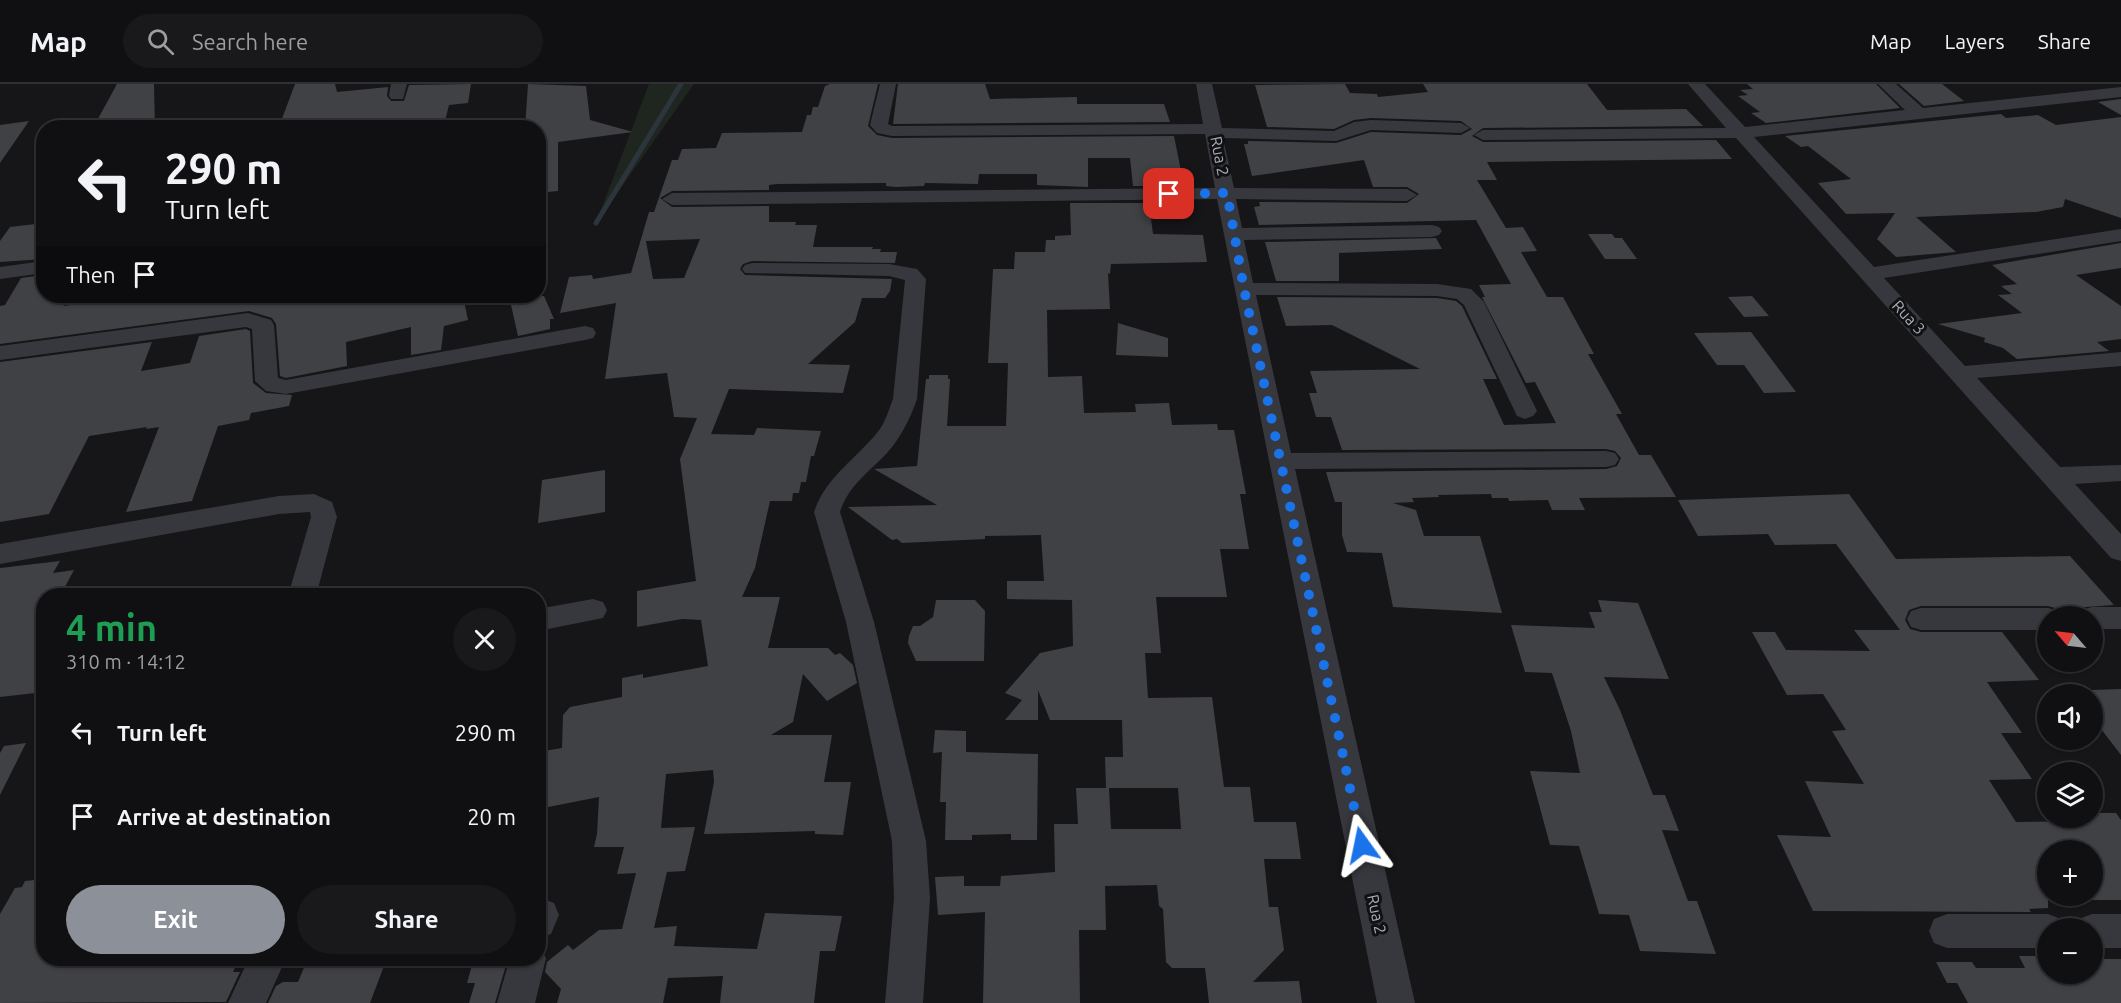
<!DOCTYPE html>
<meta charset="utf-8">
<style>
:root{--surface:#101012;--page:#19191b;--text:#f1f3f6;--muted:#9c9d9f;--line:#303032;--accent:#8c9099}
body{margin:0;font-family:Ubuntu,sans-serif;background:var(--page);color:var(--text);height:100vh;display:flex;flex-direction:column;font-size:22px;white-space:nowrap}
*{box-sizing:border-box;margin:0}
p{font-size:20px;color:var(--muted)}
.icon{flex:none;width:33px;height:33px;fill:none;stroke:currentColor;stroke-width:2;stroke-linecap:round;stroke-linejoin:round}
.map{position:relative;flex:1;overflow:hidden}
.sheet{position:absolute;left:36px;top:504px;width:510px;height:378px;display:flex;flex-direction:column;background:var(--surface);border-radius:24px;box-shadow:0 2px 4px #0004,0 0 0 2px var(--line)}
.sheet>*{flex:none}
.banner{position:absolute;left:36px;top:36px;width:510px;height:183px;border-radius:24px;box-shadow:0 2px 4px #0004,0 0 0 2px var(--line);background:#101012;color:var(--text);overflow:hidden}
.needle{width:39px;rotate:298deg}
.controls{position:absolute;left:2037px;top:522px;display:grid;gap:12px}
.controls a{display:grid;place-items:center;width:66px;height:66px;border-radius:50%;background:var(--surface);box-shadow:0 2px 4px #0004,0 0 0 2px var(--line);font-size:30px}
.pin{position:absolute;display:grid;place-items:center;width:51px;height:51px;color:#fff;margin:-26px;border-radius:12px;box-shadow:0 3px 9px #0006}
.me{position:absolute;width:66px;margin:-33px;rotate:348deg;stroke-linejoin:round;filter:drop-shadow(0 0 4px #0008)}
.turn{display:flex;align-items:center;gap:21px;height:126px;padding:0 30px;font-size:27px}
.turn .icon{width:78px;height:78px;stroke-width:2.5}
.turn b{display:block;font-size:42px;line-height:51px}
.then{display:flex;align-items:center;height:57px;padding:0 30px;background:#0003;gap:12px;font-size:22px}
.round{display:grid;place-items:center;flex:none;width:63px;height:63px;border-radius:32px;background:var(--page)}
.summary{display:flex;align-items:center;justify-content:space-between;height:102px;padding:0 30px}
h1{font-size:36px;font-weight:700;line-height:45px;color:#1e9e55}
.action{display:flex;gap:12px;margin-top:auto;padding:12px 30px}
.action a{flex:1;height:69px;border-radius:36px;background:var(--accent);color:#fff;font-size:24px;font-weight:700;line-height:69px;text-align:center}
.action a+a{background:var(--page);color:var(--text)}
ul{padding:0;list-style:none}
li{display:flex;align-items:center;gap:18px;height:84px;padding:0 30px}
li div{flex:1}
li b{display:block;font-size:22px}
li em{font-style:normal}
header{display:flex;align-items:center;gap:36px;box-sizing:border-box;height:84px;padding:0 30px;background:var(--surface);border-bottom:2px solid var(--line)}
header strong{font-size:28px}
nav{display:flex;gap:33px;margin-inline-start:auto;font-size:21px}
.search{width:420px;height:54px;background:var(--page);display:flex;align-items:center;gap:15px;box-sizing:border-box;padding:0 21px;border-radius:33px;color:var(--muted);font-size:22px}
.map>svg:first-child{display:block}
.green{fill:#1e261f}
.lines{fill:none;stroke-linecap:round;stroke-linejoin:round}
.stream{stroke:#2c353c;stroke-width:5}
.building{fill:#404145;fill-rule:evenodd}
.minor{fill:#37383d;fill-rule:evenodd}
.route{stroke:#1a73e8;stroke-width:10;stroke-dasharray:0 18}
.labels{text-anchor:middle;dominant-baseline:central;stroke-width:6;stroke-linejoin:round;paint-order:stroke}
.street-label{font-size:16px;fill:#a8adb8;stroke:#111113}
</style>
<header>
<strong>Map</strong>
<div class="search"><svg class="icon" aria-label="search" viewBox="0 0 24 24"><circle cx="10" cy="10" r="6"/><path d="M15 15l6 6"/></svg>Search here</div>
<nav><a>Map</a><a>Layers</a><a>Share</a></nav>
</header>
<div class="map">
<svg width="2121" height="919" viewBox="0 0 2121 919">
<rect width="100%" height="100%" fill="#161618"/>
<path class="green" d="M649,0H694L596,139Z"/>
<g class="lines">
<path class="stream" d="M596,139L681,0"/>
</g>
<path class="building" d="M117,0H154L155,44H93Z
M295,0H335L337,8L388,3L387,12L391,17H404L409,1L471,0L468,19L449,21L444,41L424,44H370L371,38L338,44H304L305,37L280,40Z
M528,0L586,2L590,36L633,48L558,58V107L538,109V44H525Z
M830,0H878L868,42L877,51L892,54L1174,52L1184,102H1133L1130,74H1088V103L1037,101V90H979L978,100L925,99L924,102L896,103L886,102V99L777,100L769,101V106L672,107L660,114L672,123L769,122V138H796L795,141H817L813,163H873L872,165H881L880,168H897L895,179L752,177L743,180L740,185L745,191L892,195L890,207L885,214H862L855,238L808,280L850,281L843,309L729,305L711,350L754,351L757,344L821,347L814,372H811L806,398H801L799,409H793L792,417H770L755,484L742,513H780L768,564H828L835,571L840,569L853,581L857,599L827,617L803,590L793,638L771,651H832L824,698H851L843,751L815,750V747L704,750L714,698L713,686L666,690L661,744L695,743L685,787L667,788L654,844L677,842L674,862L757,865L765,829L842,832L835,867H820L814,919H720L723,892L668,894L663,919H557L561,905L545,888L547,878L568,861L573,866L599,846L622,845L636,789L617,790L624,763H594L597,750L599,713L538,725V668L562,664L563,631L570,623L622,613V594L643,590V594L708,582L701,536L682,535L637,543V507L696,497L680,375L697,334L674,333L667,289L605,295L616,219L560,229L569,193L592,191L593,195L631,189L649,128H654L672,76H678L682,65L716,64L722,49L802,48L807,31H811L813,23H818L825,2ZM700,155L684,194L653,195L646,157Z
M898,0H985L990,15L1077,13V20H1164L1170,38L893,40Z
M1345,0L1350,9L1377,10L1378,13L1428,8L1423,0H1587L1607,26L1686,25L1703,42L1483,44L1472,52L1483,58L1716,56L1732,75L1487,78L1497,96H1477L1506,144L1523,143L1537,167L1521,168L1547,213H1563L1594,270H1588L1622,330H1616L1639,371H1651L1676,413L1579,414L1585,426H1552L1548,416L1509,417L1508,414H1492L1491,410L1438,411L1439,413L1412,414L1414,418L1393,419L1416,426L1424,452H1480L1502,529L1393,523L1382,469L1347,468L1342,451V418H1335L1326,388L1606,385L1617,382L1621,374L1615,367L1606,365L1342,366L1331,333H1316L1309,309H1317L1310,287L1420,285L1332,241L1286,242L1277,213L1437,214L1456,217L1462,222L1497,295H1483L1504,341L1556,339L1535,298L1526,299L1482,213H1485L1479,201L1511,200L1476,136L1259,141L1254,123L1260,122L1259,118L1407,119L1419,110L1407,103H1373L1364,76L1252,92L1244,60H1248V57L1336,59L1371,48L1461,51L1472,45L1461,37L1371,34L1354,36L1334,45L1267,43L1255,1Z
M1747,0H1876L1900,24L1766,39L1751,29L1760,28L1738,12L1748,11L1740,6L1753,5Z
M1899,0H1942L1964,17L1924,22Z
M2121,15V31L2098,18Z
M2001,30L2006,34L2038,31L2056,41L2121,33V134L2065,115L2063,123L2036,128L1916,133L1956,168L1896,173L1877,155L1895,129L1846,130L1818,99L1851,95L1808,62L1801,63L1785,52Z
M29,37L0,79V41Z
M1070,119H1149L1153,150L1203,151L1207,178L1111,180L1110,190L1108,189L1110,225L1047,226L1048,293L1082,292L1084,329L1136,328L1135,320L1169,319L1172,341L1217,340L1218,346H1234L1246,410H1240L1249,465H1220L1227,513H1156L1161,569H1145L1148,614L1212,613L1224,703H1250L1254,738H1296L1301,775H1264L1269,823H1278L1284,866L1253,898L1299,897L1302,919H1209L1205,884H1172L1166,878L1163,825L1159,822L1157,801L1105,802L1106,846H1079L1080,919H983L985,828L938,831L935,793L964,792V802H1000L1001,792L1055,788L1054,740H1078L1076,704H1106L1105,673H1123L1122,636H1050L1038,606V636H1005L1022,616L1005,609L1040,569L1073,562L1072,516L1007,515V497H1044L1041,451L985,452V455L902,459L897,455L892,456L848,423L937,421L874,385L917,382L926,295H929V291H948V295H950L947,342H1006L1008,279H988L993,185H1014L1015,168H1045L1046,156H1055V152L1071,151ZM1109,704H1178L1181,745H1111Z
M44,139V175L0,178V157L10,143Z
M1588,150H1612L1615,154H1622L1637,175H1605Z
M1436,154L1442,165L1339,169V197H1276L1265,158Z
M2121,159V184L2076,191L2121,222V255L2097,258L2109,267L2017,275L2003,264L1984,258L1985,254L1938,240L2022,229L1998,211L2012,210L2001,202L2017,200L1992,181Z
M44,191V212H69L64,222L131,212L128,218L170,212H463L468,236L444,242L441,266L411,271V243L346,258L347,282L286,294L280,292L276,240L272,234L249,227L0,260V222L5,221L21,194Z
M509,212H544L554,235H550V245L518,252Z
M1752,212L1769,232L1744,233L1728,213Z
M1118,239L1168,254V273L1116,271Z
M246,245L250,247L253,299L266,309L292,311L289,322L251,329L249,336L218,342L192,417L126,428L159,343L146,345L147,343L89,352L49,430L0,438V278L152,258L141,287L190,279L199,252Z
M1751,248L1796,308L1764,309L1744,281H1717L1694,249Z
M605,386V428L538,439L542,396Z
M1849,410L1896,475L2070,472L2114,521L2059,525L2048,522H1921L1909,526L1905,536L1910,545L1921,548H2002L2039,596L1987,598L2022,649H2001L2032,695L1989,696L2016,738L2093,737L2090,734L2092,729H2116L2121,736V816H2092V766H2048V824L2029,825L2031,828L1813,827L1777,751L1831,753L1805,697L1864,700L1832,647L1846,646L1823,610L1787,611L1752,548H1775L1786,566L1870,567L1854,546H1900L1836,460L1775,461L1768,450L1698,452L1678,416Z
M60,477L53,489L74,486L60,512H44V608L0,613V484Z
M936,516H975L985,527L984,577H916L908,559L909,552L913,542H920L933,533Z
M1598,516L1638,519L1669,595L1604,593L1620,626L1653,711H1665L1679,747L1662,746L1688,817H1697L1716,870L1640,867L1629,831L1599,830L1579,762L1550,761L1530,687L1580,689L1571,647L1552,589L1525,588L1511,541L1595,544L1589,528H1602Z
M2121,605V671L2098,641L2092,642V606Z
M935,646L966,647V668L1038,670L1037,756H1011V750L972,751V756H945L946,718H940L942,668L933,669Z
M26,659L0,711V669L4,662Z
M44,795V874H147L143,882L188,880L191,874H239L233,888H240L226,918L0,919V830L15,804L22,803L25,797Z
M2019,872H2048V890H2092V875H2121V919H1968L1957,899H1947L1936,878H1972L1976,884H2025Z
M308,874H387L370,919H268L276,902L283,898H298Z
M474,874H508L495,919H469L475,899H467Z"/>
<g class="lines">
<path class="minor" d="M391,0H407L403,15H391L389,11Z
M880,0H896L888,40L892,42L1203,40L1196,0H1212L1222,44L1334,47L1354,38L1371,36L1461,39L1470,44L1461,49L1371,46L1336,57L1223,54L1234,104L1407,105L1417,111L1407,117L1236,115L1242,144L1432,141L1439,143L1442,147L1439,151L1432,153L1244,156L1253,199L1437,200L1471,205L1484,218L1537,327L1533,332L1525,335L1517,332L1464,221L1457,215L1437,212L1256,211L1291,369L1606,367L1615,369L1619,375L1615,381L1606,383L1295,385L1415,919H1377L1217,115L672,121L662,115L672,109L1215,104L1205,50L892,52L877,49L870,41Z
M1688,0H1705L1745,43L1905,26L1878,0H1896L1923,24L2121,3V13L1754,53L1874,183L2121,145V157L1884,194L1965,282L2121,268V282L1977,294L2060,383L2121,381V397L2075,400L2121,450V477L2111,474L1736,54L1483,56L1474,51L1483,46L1726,44Z
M479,36L485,37L487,44H469L473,37Z
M44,177V189L0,195V183Z
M752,179L889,180L917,185L926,195L917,315C910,335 901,353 887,369C869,388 848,402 840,428L874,538L926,757L930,814L923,919H885L894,814L892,757L846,538L814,428C826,392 858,374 880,345C886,336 889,325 893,315L905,196L889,192L745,189L742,185L745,181Z
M248,229L271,236L274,241L278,294L286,296L585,242L593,244L596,249L593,254L585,256L286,310L266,307L255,297L252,245L246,243L0,276V262Z
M314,410L332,418L337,433L316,512H288L311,433L310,428L279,430L0,480V460L279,412Z
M593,515L603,518L607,526L603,534L538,547V525Z
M2092,523H2121V545H2092V532H2078L2082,526Z
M1921,524H2048L2058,527L2061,532H2048V546H1921L1911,543L1907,535L1911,527Z
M541,814L554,819L559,831L551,850L538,854V815Z
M1947,830H2048L2061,835L2065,844H2048V864H1947L1934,859L1929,847L1934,835Z
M2092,830H2121V864H2092V844H2075L2079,835Z
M538,861L546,874L535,919H497L510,874H538Z
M249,874H286L266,919H228Z"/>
</g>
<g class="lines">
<path class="route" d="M1169,110L1227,109L1244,205L1362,761"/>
</g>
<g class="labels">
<g class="street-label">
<text transform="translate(1220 72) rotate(79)">Rua 2</text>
<text transform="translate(1909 233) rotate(47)">Rua 3</text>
<text transform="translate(1377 830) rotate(78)">Rua 2</text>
</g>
</g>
</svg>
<div class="controls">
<a><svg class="needle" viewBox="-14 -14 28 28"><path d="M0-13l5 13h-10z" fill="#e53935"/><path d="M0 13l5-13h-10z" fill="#9c9d9f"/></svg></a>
<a><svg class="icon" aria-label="sound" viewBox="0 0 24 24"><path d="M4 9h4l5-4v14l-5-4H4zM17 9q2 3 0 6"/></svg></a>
<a><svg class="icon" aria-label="layers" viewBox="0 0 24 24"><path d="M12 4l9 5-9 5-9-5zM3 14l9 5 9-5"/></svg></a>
<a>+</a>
<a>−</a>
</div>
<div class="pin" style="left:1169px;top:110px;background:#d93025"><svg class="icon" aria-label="arrive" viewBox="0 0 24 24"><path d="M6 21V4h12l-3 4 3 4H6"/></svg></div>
<svg class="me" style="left:1362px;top:761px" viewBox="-20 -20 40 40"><path d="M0-17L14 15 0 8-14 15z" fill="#1a73e8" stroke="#fff" stroke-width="4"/></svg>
<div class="banner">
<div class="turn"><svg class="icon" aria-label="left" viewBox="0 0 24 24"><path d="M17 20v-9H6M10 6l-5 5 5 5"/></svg><div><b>290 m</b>Turn left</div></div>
<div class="then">Then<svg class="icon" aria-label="arrive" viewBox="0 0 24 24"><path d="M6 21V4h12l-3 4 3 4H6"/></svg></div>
</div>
<section class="sheet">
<div class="summary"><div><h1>4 min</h1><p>310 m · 14:12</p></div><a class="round"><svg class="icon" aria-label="close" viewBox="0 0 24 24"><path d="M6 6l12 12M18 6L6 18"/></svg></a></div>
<ul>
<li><svg class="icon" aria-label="left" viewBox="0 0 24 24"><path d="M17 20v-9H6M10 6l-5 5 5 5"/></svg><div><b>Turn left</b></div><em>290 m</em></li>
<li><svg class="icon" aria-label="arrive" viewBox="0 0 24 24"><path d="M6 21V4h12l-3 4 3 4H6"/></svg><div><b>Arrive at destination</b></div><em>20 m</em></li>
</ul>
<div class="action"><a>Exit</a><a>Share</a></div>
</section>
</div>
